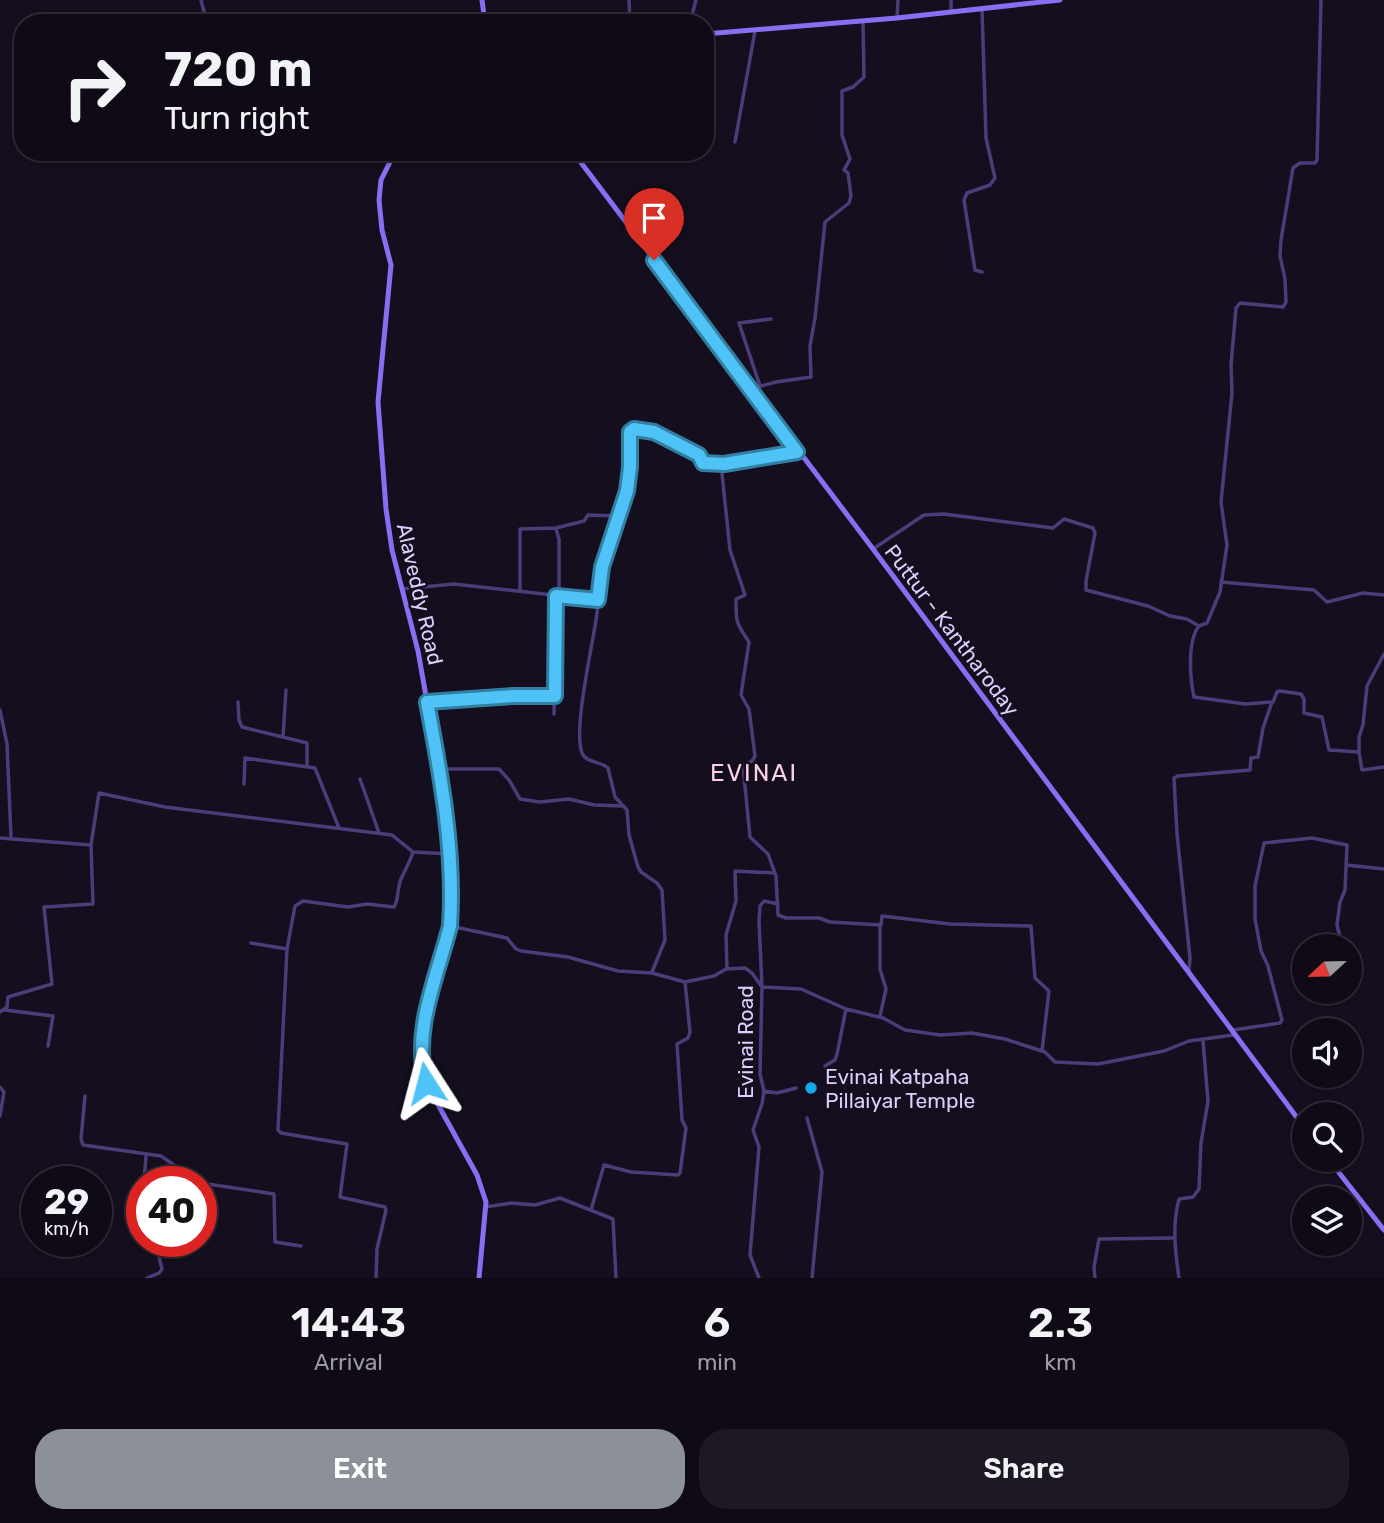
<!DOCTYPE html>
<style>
:root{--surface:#0f0a16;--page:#1d1823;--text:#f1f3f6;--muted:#9b9aa1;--line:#2f2b35;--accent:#8c9099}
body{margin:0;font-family:Rubik,sans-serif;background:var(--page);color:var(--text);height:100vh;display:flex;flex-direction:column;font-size:26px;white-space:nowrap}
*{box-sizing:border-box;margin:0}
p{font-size:23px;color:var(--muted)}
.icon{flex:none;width:38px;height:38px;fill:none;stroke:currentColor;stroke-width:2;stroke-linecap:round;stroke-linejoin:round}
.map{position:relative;height:1278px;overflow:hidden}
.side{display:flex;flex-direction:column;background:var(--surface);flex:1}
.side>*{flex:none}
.banner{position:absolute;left:14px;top:14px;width:700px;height:147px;border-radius:28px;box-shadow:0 2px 5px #0004,0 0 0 2px var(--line);background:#0f0a16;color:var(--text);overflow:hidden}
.needle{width:46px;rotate:248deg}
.buttons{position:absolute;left:1292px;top:934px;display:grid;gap:14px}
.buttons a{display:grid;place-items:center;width:70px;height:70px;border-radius:50%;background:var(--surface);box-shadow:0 2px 5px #0004,0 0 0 2px var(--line);font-size:35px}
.speed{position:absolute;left:21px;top:1166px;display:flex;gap:14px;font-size:35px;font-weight:700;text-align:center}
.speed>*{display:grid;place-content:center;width:91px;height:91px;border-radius:50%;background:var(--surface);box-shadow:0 2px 5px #0004,0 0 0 2px var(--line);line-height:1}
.speed small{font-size:18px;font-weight:400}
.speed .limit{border:10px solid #d22;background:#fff;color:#111}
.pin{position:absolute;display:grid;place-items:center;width:60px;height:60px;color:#fff;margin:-72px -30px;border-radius:50% 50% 50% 0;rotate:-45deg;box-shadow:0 0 7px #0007}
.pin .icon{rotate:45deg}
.me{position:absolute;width:77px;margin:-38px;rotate:351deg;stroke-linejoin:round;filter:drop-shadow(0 0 5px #0008)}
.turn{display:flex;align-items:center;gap:24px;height:147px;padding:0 35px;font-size:32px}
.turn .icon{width:91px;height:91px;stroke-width:2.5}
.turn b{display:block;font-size:49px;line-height:60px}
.eta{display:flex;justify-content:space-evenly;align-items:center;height:119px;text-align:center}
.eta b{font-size:42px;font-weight:600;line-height:49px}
.primary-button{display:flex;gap:14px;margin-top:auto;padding:14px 35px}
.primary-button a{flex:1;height:80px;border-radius:28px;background:var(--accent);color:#fff;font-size:28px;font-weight:600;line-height:80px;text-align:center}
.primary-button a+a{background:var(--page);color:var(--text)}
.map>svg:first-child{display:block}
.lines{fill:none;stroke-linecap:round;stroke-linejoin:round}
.street{stroke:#4a3d79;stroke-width:3.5}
.secondary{stroke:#896ef3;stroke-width:5}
.route-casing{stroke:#337fa1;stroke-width:18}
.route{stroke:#4fc3f7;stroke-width:12}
.poi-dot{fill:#13a9e4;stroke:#140e1e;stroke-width:2.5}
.labels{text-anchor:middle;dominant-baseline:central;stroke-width:5;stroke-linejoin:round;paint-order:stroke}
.street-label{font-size:21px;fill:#dccffb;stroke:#140e1e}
.poi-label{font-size:21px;fill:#dccffb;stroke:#140e1e;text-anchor:start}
.quarter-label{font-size:24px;letter-spacing:2px;fill:#fbd1e4;stroke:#140e1e}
</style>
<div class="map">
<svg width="1384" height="1278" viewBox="0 0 1384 1278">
<rect width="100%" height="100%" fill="#140e1e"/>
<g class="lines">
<path class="street" d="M201,0L207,23
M629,0L630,23
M951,0V12
M897,18L898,0
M690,23L696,0
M735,142L755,31
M982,272L975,270L964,200L967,193L990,185L995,178L986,138L982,9
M760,386L739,323L771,319
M750,389L776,382L811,377L810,346L815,318L825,222L849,203L851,196L848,173L844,170L850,159L842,135V91L853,87L864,77L863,21
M721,464L730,550L745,595L736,599C736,624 736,622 749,642L741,695L749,709L755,756L752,761L743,766L750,837L768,854L776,876L778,915L786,918H819L830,922L881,925L882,916L950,924L1031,926L1035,978L1049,991L1042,1051
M556,529L559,539V596
M873,549L924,515L944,514L1053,528L1064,519L1093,528L1095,533L1086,581V590L1148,606L1170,616L1187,619L1199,626L1207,623L1220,592L1227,545L1221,502L1232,393L1231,365L1236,308L1240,303L1283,307L1286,302L1285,279L1280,256L1281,240L1293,168L1300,163H1315L1317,160L1321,0
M1221,582L1314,590L1327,602L1363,593L1384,595
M402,589L454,584L598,600
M520,591V529L556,528L584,521L588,515L618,516
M1199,626C1187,641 1190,679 1194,697L1245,704L1273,702L1277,692L1280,691L1301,694L1304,699V713L1322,717L1329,750L1359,752
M1384,654L1367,686L1363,725L1359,737V752L1362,770L1384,767
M238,702L239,720L242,727L307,743V765
M427,702L513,696H555
M0,710L7,744L11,837
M554,714L556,596
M283,737L286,690
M439,769H499L509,780L520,799L540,802L569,799L594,805L623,806
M360,779L379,833
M244,784L245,758L315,768L339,828
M0,838L91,845L99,793L165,807L392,835L413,852L451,854
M1346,865L1384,869
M450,926L507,938L516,949L521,951L568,957L618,971L652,973L685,982L714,976L726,969L745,968L752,973L762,987L801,989L846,1009L883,1018L905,1030L940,1035L972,1033L1005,1039L1045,1052L1055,1062L1098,1064L1164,1051L1189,1041L1233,1035
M251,943L287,949
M727,969L726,935L736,901L735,871L775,873
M1189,970L1190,958L1177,834L1174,778L1178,776L1250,770L1251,758L1258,757L1263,728L1272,702
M652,972L665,940L662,890L657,883L641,872L638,867L629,835L627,810L615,797L608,768C601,761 586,763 582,753C573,730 592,648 596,620C599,603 598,584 602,567C607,541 621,517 627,491C632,471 629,452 630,432L634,430L646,429L654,432L699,455L703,463L724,464L797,452
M5,1010L53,1016L48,1046
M0,1012L7,1007L8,997L52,984L44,907L93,904L91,845
M880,1016L886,989L880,969V925
M1233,1030L1280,1023L1282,1020L1268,966L1261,951L1255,919V886L1264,843L1312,838L1347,845L1345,890L1340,902L1337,925L1342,945
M825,1066L835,1060L837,1054L846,1009
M0,1087L4,1092L0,1116
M764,1091L777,1093L796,1088
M85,1096L81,1139L83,1145L161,1156L197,1181
M807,1118L822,1172L812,1278
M144,1181L146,1156
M201,1183L274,1194L275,1242L301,1246
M485,1207L511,1203L535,1205L560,1198L613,1219L616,1278
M591,1210L604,1165L631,1172L678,1175L680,1173L686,1128L682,1120L677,1044L688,1038L690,1032L685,982
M147,1278L159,1273L162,1269L155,1241
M376,1278L377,1249L386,1210L385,1207L340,1197L347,1144L281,1133L278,1130L287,949L295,906L303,901L348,907L367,904L394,907C399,899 397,888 401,879C405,870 410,862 413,852
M759,1278L750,1255L759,1147L753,1130L762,1104L764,1091L760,1074L762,987L759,921L760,906L764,901L778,904
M1095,1278L1094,1267L1099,1239L1173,1238
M1179,1278C1175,1250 1172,1226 1179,1199L1193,1197L1199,1189L1201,1143L1208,1101L1203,1041"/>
<path class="secondary" d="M482,0L485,23
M705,34L897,18L1060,0
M395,152L381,180L379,200L382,230L391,265L378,402L386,509L392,550L418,651L427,702L451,854L450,926L421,1033V1063L426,1083L477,1175L486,1202L479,1278
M573,152L873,549L1304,1127
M1329,1160L1384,1230"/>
</g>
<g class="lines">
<g class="route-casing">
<path id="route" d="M426,1083C412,1031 437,977 450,926C455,851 441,776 427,702L513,696H555L556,596L598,600L602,567L627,491L630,467V432L634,429L654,432L699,455L703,463L724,464L797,452L654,260"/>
</g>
<use href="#route" class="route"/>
</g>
<circle class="poi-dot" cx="811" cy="1088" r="7"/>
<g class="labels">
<g class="street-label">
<text transform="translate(420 594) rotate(77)">Alaveddy Road</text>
<text transform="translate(952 630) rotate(53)">Puttur - Kantharoday</text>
<text transform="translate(745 1042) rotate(-90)">Evinai Road</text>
</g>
<g class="poi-label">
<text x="825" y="1076">Evinai Katpaha<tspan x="825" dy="24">Pillaiyar Temple</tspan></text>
</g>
<g class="quarter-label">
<text x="754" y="773">EVINAI</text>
</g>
</g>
</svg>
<div class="buttons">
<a><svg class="needle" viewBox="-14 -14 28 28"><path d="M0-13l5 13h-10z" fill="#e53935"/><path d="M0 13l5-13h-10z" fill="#9b9aa1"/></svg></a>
<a><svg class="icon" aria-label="sound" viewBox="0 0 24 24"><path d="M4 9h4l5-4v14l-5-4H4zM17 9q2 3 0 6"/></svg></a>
<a><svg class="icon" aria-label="search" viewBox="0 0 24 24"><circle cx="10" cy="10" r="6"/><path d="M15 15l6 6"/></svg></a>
<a><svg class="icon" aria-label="layers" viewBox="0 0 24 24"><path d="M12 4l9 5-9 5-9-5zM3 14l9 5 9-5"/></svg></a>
</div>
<div class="speed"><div>29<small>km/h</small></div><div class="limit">40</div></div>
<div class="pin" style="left:654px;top:260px;background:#d93025"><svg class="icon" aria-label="arrive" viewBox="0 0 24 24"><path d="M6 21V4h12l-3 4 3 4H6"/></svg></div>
<svg class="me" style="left:426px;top:1083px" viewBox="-20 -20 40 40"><path d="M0-17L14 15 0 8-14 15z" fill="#4fc3f7" stroke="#fff" stroke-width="4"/></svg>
<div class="banner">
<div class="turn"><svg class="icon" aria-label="right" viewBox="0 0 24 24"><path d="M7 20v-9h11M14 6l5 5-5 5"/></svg><div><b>720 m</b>Turn right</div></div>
</div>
</div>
<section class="side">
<div class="eta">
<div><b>14:43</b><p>Arrival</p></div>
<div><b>6</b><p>min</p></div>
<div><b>2.3</b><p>km</p></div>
</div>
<div class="primary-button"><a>Exit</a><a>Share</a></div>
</section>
